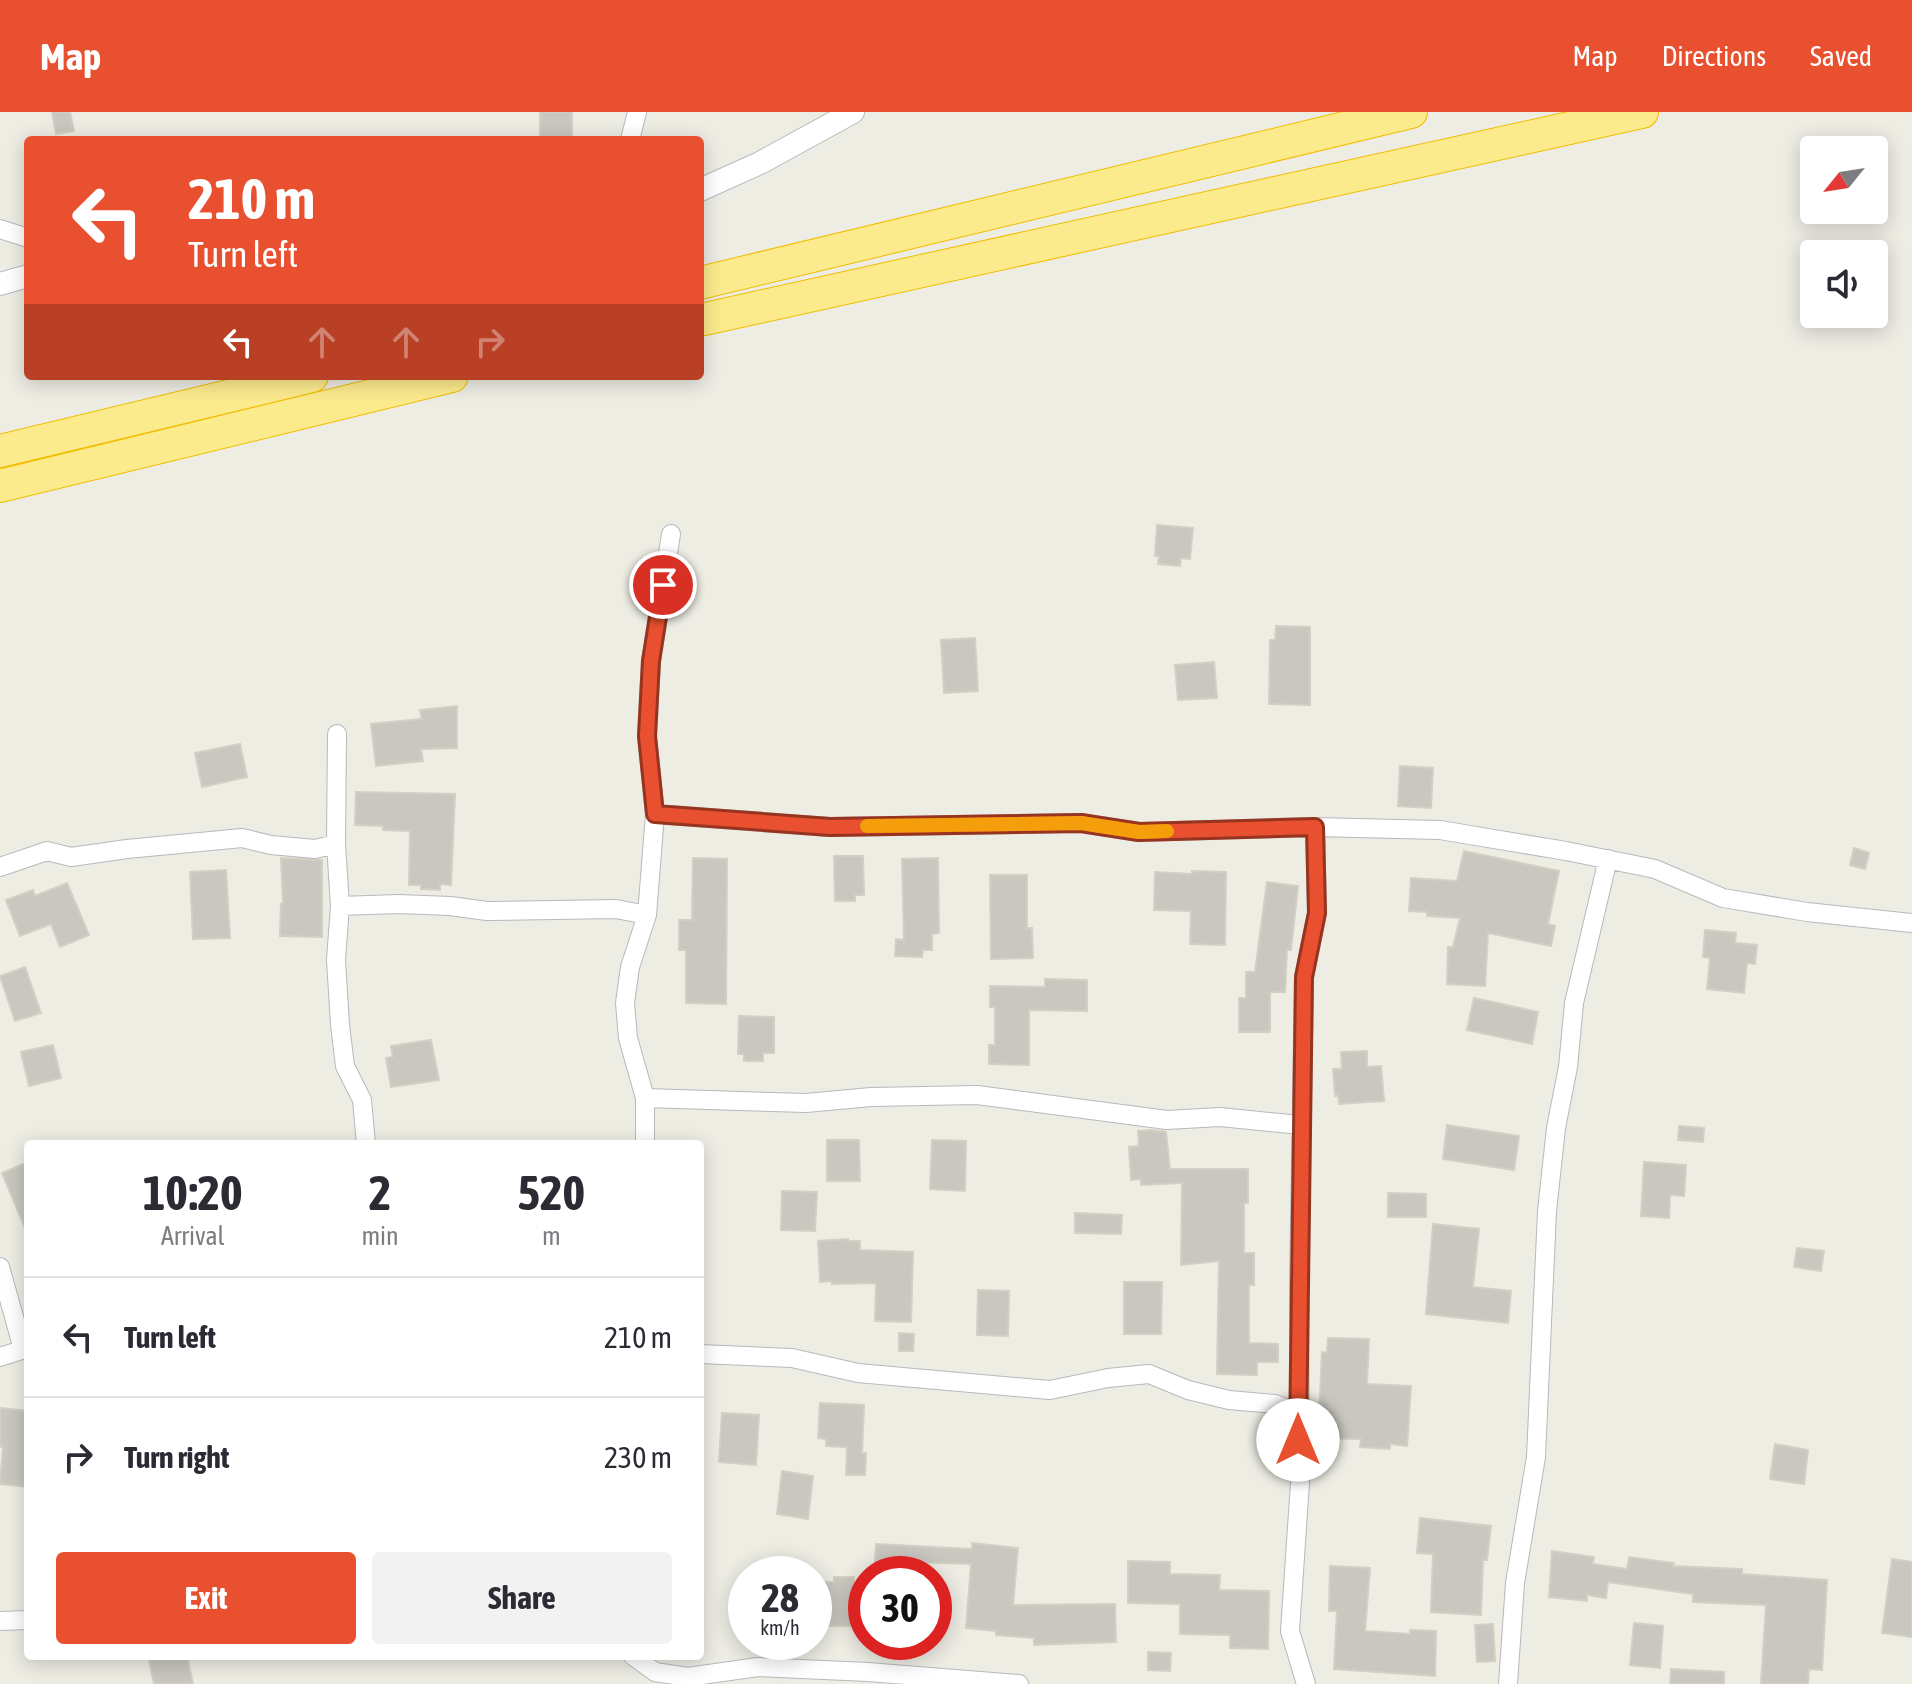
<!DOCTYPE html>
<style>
:root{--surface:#fff;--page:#f2f2f3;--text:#2b2b33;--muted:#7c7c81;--line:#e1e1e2;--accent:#e8502f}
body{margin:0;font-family:"Asap Condensed",sans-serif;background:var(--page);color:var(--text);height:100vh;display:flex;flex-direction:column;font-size:30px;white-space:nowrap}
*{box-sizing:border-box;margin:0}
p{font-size:26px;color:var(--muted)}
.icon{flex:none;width:44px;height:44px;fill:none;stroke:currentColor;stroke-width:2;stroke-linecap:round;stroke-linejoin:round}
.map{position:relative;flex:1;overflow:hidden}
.panel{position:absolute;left:24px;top:1028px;width:680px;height:520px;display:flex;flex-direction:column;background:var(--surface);border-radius:8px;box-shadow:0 4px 20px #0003}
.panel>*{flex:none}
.banner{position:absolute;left:24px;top:24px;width:680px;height:244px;border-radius:8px;box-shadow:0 4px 20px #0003;background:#e8502f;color:#fff;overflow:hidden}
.needle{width:52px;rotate:240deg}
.buttons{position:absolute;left:1800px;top:24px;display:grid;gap:16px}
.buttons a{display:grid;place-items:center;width:88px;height:88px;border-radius:8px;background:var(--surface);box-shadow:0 4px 20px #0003;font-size:40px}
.speed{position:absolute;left:728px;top:1444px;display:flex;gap:16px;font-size:40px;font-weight:700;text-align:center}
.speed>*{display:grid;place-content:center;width:104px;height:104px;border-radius:50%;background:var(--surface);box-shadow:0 4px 20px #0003;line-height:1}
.speed small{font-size:20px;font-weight:400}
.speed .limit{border:12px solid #d22;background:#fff;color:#111}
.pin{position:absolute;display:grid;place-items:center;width:68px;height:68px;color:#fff;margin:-34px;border:4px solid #fff;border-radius:50%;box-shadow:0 2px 8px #0007}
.me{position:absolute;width:88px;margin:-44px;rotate:0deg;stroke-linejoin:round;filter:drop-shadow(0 0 6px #0008)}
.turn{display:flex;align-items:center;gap:28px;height:168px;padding:0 32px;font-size:36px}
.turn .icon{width:104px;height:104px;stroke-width:2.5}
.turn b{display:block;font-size:56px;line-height:68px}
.lanes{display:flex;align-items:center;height:76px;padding:0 32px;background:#0003;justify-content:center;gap:40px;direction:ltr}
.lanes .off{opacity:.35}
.eta{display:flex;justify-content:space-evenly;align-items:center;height:136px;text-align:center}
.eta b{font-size:48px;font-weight:700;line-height:56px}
.primary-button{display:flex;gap:16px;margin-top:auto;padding:16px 32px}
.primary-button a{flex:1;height:92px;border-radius:8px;background:var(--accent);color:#fff;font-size:32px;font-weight:700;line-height:92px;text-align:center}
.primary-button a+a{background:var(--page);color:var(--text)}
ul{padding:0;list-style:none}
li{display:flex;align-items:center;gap:24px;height:120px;padding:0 32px;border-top:2px solid var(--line)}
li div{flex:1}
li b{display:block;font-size:30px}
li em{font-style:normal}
header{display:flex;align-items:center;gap:48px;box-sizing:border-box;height:112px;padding:0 40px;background:var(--accent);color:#fff}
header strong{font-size:38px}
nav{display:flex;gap:44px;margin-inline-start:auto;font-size:28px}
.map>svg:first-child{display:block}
.building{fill:#cac7c1;stroke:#d3cfc2;stroke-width:2}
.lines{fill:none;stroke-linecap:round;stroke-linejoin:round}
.minor-casing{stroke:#b6b9be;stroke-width:20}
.tertiary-casing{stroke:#b6b9be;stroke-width:24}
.motorway-casing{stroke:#f1bd01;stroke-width:34}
.minor{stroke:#fff;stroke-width:18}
.tertiary{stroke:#fff;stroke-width:22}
.motorway{stroke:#fceb8d;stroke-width:32}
.route-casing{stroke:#97341f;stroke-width:20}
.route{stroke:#e8502f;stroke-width:14}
.slow{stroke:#f59e0b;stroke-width:14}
</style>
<header>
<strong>Map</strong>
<nav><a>Map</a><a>Directions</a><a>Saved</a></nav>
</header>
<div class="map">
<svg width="1912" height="1572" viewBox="0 0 1912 1572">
<rect width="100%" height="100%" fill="#eeede4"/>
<path class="building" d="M52,0H70L74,19L56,22Z
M540,0H572V28H540Z
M1157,413L1193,416L1190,447L1181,446L1180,454L1158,452L1159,444H1155Z
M1276,514L1310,515V593L1269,592L1270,528H1275Z
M975,526L978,579L944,581L941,528Z
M1214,550L1217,586L1178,588L1175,553Z
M457,594V636L421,637L423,649L376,654L371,612L422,607L420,598Z
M240,632L247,665L202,675L195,641Z
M1400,654L1433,656L1431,696L1398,694Z
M356,680L455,682L451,773L440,772V778L421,777V773H409L410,719L383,718V714L355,713Z
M1854,736L1869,741L1865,757L1850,753Z
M1464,739L1559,759L1548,812L1555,814L1551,834L1488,821L1485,874L1447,872L1448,835H1453L1460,806L1427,804V800L1409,799L1411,766L1457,769Z
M834,744H863L864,783H855V789H835Z
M281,746L322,748V825L280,824L281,792H283Z
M693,746L727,747L726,892L686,891V838H679V808H692Z
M938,746L939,821L932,822V838H923L922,845L895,844L896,827L904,828L902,747Z
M226,758L230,826L193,827L190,760Z
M1192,759L1226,760L1225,833L1190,832L1191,799L1154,798L1155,760L1192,762Z
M990,763H1027V816H1032L1033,846L991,847Z
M1267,770L1298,774L1291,838H1287L1285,880H1270V920H1239V886H1246V860H1255Z
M67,771L89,823L60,835L51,812L20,824L6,788L33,778L35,784Z
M1705,818L1736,821L1735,831L1757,833L1755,852L1747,851L1744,881L1707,877L1710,846L1703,845Z
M25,855L41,901L15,909L0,864Z
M1045,867L1087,868V899L1029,898V953L989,952V933H995V895H990V874L1045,875Z
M1474,886L1538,900L1532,932L1467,918Z
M739,904L774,905V941H763V949H744V942H738Z
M431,928L439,968L391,975L386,946L393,945L391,934Z
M53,933L61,966L29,974L21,940Z
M1367,939V955L1381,954L1384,989L1339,992L1338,983L1335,984L1333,957H1342L1341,940Z
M1447,1013L1519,1024L1514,1058L1443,1047Z
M1679,1014L1704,1016L1703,1030L1678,1028Z
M1151,1018L1166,1020L1170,1057H1248V1091H1244V1141H1254V1173H1249V1231L1278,1232V1250H1257V1263L1217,1262L1219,1149L1181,1153L1182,1071L1141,1073V1067L1131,1068L1129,1035L1139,1034L1138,1019Z
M827,1028H859L860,1069H827Z
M932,1028L966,1029L965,1079L930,1077Z
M28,1050V1123L2,1061Z
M1644,1050L1686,1053L1684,1084L1670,1083L1669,1106L1641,1104Z
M782,1079L817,1080L815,1119L781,1118Z
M1388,1081L1426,1082V1105H1388Z
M1075,1101L1122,1103L1121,1122L1075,1121Z
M1433,1112L1479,1117L1473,1175L1511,1179L1508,1211L1426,1202Z
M848,1127V1129H860V1138L913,1140L911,1210L875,1209L876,1171L832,1172V1169L820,1170L818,1129Z
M1797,1136L1824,1139L1821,1159L1794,1155Z
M1124,1170H1162L1161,1222H1124Z
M978,1178L1009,1179L1008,1224L977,1223Z
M899,1221L914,1222L913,1239H899Z
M1328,1226L1369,1227L1367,1272L1411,1274L1407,1334L1390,1332V1337L1360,1335L1361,1327L1318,1326L1322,1240L1327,1241Z
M820,1291L864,1293L862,1341H866L865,1363H846L847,1335L826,1334V1327L818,1326Z
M0,1296L28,1299V1375L0,1372L3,1335H0Z
M722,1301L759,1303L756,1353L719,1350Z
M1775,1332L1808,1338L1804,1372L1770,1367Z
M782,1359L813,1364L808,1407L777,1402Z
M1420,1406L1491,1414L1487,1448H1483L1481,1503L1431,1500L1433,1442L1417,1441Z
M972,1431L1018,1436L1013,1493L1115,1492L1116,1530L1034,1533V1526L996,1523V1519L966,1516L971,1452L911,1450L910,1462H874L876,1432L972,1437Z
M1552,1439L1594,1445L1593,1452L1627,1457L1629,1445L1674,1451L1673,1454L1742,1457V1462L1827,1468L1822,1558L1809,1557L1808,1572H1761L1766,1493L1693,1490V1482L1608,1470L1606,1486L1587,1483V1489L1549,1485Z
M1892,1447L1912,1450V1525L1882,1521Z
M1128,1449L1170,1450V1462L1220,1463L1219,1478L1269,1479L1268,1537L1230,1536V1523L1180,1522V1492L1128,1491Z
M1330,1454L1370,1456L1365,1519L1410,1522V1518L1436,1519L1435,1564L1334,1557L1337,1499H1329Z
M834,1465H854V1514H821V1470H834Z
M1634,1511L1663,1514L1660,1556L1630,1553Z
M1493,1512L1495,1549L1477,1550L1475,1513Z
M1148,1540L1171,1541L1170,1559L1148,1558Z
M148,1544H187L193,1572H154Z
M1671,1557L1724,1560V1572H1670Z"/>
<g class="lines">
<g class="minor-casing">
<path id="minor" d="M630,28L637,0
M0,117L28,126
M337,622L336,732L340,794L336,848L340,913L345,954L362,988L366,1032
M655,702L830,715L1081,711L1139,720L1315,715L1440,718L1566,739L1655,757L1723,786L1807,800L1912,811
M0,755L47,739L71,745L127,737L242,726L271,733L315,737L336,732
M340,794L398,792L450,794L487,799L616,797L647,803
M645,986L806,991L871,985L977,983L1167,1008L1220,1005L1300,1013
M645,1032V986L628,926L625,891L630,855L647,803L655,702L647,624L651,549L671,422
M0,1155L23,1237
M700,1242L792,1246L858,1261L1050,1278L1108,1266L1149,1262L1188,1278L1229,1288L1275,1292L1298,1301
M0,1245L28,1236
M0,1509L28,1508
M633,1544L655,1560L688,1565L758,1555L868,1560L1019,1572
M1306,1572L1290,1519L1300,1371L1299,1173L1304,865L1317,801L1315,715
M1508,1572L1515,1471L1536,1345L1547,1099L1556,1016L1568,955L1574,891L1608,747"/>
</g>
<g class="tertiary-casing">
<path id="tertiary" d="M700,78L760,51L853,0
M0,172L28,164"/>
</g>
<g class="motorway-casing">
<path id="motorway" d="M700,171L1411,0
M700,208L1642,0
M0,339L312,264
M0,374L452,264"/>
</g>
<use href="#minor" class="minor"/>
<use href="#tertiary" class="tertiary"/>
<use href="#motorway" class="motorway"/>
</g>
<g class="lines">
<g class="route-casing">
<path id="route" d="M663,473L651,549L647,624L655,702L830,715L1081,711L1139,720L1315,715L1317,801L1304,865L1298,1328"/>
</g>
<use href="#route" class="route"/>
<path class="slow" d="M867,714L1081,711L1139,720L1167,719"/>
</g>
</svg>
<div class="buttons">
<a><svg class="needle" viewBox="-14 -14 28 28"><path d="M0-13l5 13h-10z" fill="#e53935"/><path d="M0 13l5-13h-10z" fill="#7c7c81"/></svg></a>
<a><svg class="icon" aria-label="sound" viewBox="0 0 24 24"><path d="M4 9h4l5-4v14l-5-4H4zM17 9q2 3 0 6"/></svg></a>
</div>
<div class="speed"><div>28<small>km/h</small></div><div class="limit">30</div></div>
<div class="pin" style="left:663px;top:473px;background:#d93025"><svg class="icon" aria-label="arrive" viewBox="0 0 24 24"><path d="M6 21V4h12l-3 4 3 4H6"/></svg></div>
<svg class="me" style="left:1298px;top:1328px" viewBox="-20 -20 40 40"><circle r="19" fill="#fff"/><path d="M0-13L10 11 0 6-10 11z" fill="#e8502f"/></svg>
<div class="banner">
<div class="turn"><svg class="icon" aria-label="left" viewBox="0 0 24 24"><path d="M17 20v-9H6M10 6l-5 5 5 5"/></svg><div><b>210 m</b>Turn left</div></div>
<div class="lanes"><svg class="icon" aria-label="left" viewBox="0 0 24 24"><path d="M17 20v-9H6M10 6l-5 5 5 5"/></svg><svg class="icon off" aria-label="ahead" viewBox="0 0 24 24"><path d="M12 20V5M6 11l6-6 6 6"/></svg><svg class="icon off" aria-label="ahead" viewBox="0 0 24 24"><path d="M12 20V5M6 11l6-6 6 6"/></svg><svg class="icon off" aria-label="right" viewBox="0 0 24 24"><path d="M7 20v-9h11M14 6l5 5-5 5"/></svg></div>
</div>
<section class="panel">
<div class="eta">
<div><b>10:20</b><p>Arrival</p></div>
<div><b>2</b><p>min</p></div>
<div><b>520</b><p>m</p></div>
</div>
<ul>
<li><svg class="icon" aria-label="left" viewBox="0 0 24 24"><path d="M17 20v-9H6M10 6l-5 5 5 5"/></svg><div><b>Turn left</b></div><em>210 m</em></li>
<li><svg class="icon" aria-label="right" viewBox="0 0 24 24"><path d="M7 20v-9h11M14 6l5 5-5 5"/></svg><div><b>Turn right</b></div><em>230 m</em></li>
</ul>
<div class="primary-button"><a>Exit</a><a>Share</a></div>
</section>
</div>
